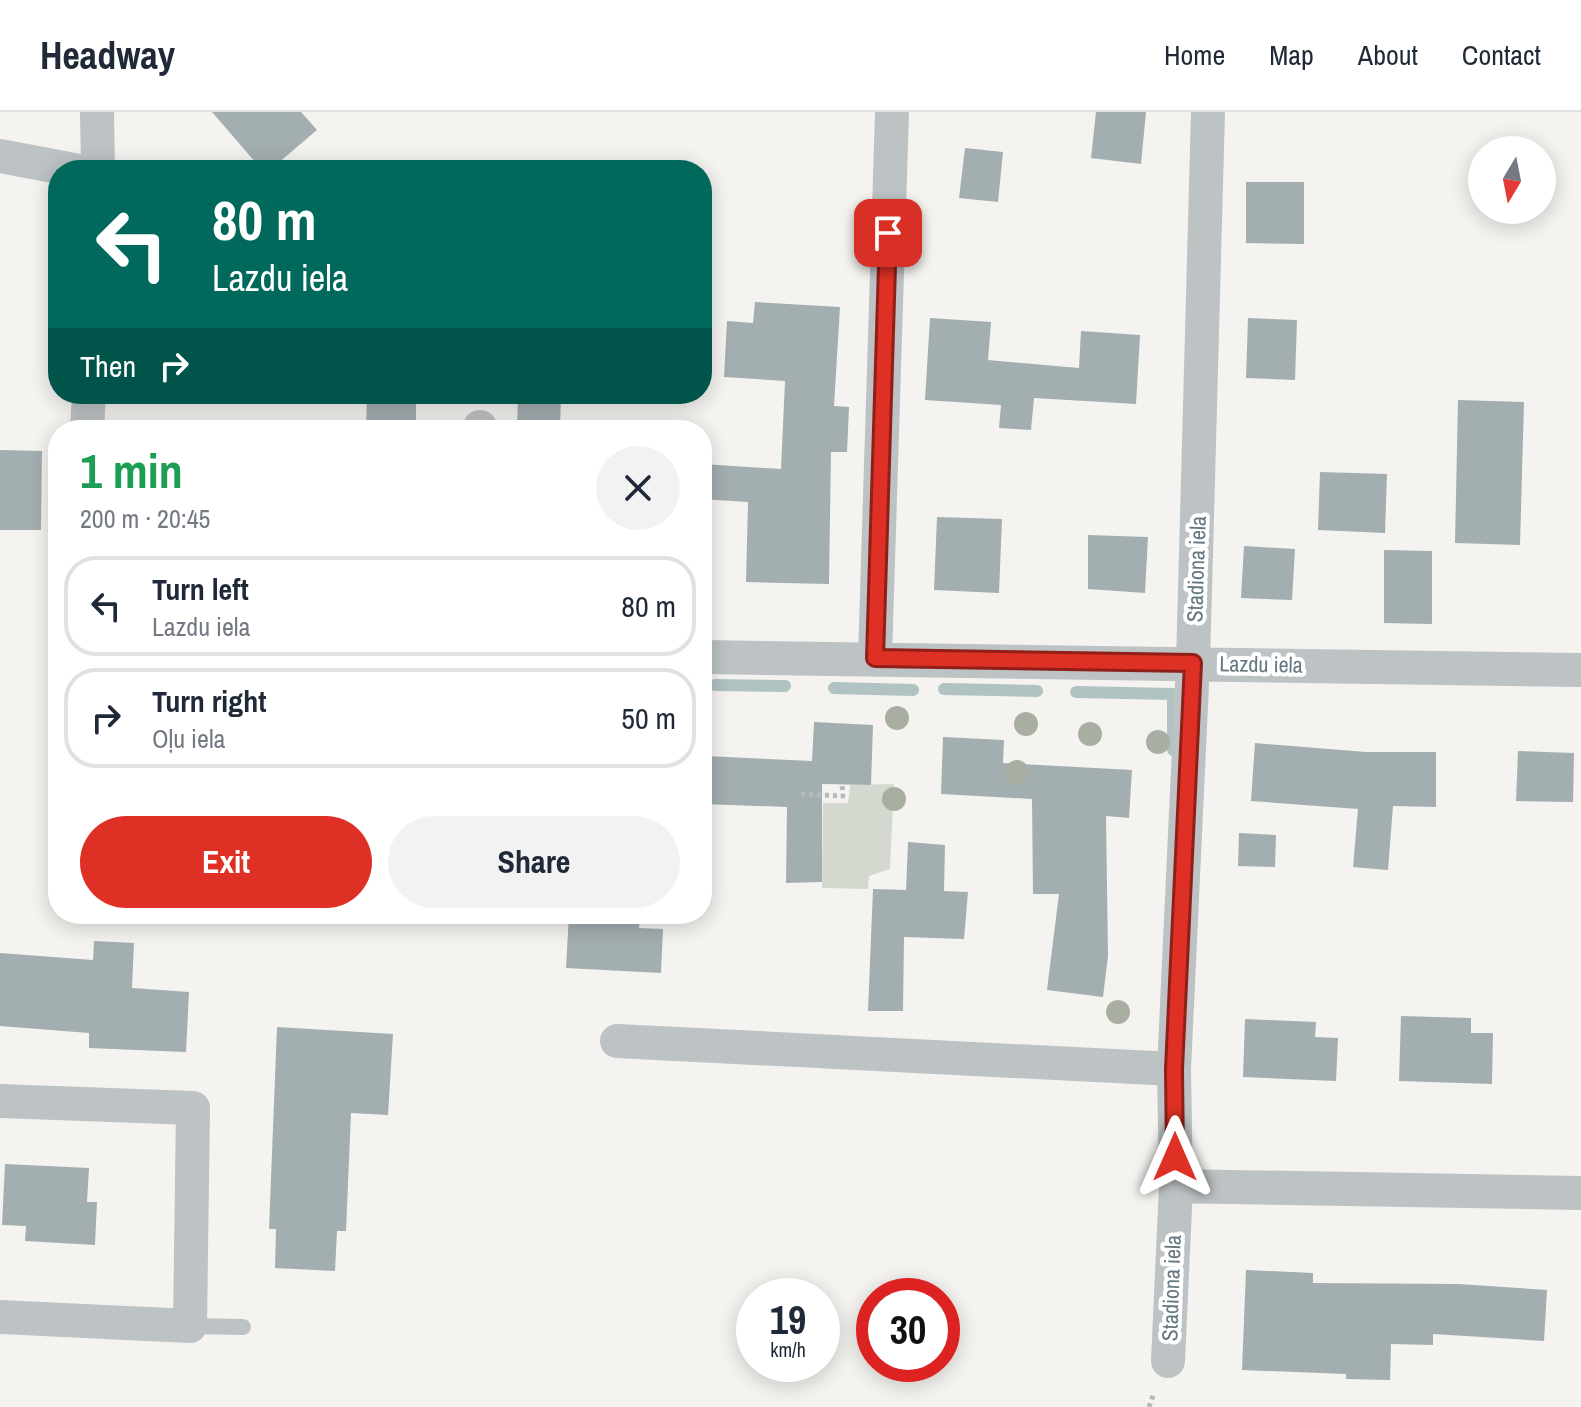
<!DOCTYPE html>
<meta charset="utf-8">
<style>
:root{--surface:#fff;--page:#f2f2f3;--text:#1f2937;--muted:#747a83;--line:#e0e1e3;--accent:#de3025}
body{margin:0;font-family:"Archivo Narrow",sans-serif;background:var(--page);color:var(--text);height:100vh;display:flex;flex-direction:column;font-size:30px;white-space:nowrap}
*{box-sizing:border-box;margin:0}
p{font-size:26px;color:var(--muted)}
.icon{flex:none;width:44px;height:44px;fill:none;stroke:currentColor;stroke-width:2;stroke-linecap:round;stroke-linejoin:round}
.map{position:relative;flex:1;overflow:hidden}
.side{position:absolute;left:48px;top:308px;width:664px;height:504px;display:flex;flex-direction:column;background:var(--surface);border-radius:32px;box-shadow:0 4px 20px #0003}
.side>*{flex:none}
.banner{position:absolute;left:48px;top:48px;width:664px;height:244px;border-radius:32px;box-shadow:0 4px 20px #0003;background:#00695c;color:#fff;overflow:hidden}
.needle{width:52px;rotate:190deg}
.controls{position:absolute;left:1468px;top:24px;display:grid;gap:16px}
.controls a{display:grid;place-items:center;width:88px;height:88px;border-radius:50%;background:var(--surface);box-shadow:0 4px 20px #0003;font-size:40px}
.speed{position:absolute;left:736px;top:1166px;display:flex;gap:16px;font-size:40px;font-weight:700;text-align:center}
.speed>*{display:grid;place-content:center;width:104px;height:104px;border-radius:50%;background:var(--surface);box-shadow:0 4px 20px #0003;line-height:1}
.speed small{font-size:20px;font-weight:400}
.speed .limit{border:12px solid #d22;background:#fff;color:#111}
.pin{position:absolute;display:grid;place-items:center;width:68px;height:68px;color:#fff;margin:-34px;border-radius:16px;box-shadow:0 4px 12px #0006}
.me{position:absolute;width:88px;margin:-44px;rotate:0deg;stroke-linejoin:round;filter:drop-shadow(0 0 6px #0008)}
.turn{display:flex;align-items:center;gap:28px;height:168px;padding:0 32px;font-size:36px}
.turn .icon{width:104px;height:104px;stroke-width:2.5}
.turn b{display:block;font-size:56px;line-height:68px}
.then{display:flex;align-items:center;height:76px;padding:0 32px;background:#0003;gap:16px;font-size:30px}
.round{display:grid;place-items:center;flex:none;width:84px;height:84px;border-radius:42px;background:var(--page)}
.summary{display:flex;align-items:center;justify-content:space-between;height:136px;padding:0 32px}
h1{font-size:48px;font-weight:700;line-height:60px;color:#1e9e55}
.primary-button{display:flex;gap:16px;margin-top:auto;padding:16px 32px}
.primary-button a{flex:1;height:92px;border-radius:48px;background:var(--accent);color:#fff;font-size:32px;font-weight:700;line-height:92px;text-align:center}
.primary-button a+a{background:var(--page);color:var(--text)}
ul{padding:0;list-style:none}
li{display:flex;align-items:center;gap:24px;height:100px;margin:0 16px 12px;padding:0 16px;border:4px solid var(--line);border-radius:32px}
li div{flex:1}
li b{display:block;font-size:30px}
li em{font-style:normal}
header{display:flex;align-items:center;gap:48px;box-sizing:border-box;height:112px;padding:0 40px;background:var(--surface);border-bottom:2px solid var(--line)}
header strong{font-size:38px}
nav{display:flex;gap:44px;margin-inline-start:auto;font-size:28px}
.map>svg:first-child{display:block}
.green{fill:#d4d9cf}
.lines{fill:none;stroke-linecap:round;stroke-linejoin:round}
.stream{stroke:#b1c2c3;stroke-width:12}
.building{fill:#a3aeb1}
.path{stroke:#b7babc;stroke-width:5;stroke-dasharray:4 4;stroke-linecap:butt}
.service{stroke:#bdc2c4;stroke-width:16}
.minor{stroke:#bdc2c4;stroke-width:34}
.tree{fill:#a8afa2}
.route-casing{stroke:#901f18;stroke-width:20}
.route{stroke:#de3025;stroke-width:14}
.labels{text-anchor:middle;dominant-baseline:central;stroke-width:8;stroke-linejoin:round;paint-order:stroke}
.street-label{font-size:22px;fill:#637880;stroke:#fff}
</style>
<header>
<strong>Headway</strong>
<nav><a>Home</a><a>Map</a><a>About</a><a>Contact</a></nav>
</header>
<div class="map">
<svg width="1581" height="1295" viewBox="0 0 1581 1295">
<rect width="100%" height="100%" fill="#f4f3f0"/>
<path class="green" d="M894,672L890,757L869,764L868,777L822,776L823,691H848L850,673Z"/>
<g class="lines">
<path class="stream" d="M715,573L785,574
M834,576L913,578
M944,577L1037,579
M1076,580L1173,582V638"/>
</g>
<path class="building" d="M212,0H301L317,18L270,58H262Z
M1096,0H1146L1141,52L1091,46Z
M965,36L1003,40L998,90L959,86Z
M1246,70H1304V132L1246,131Z
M755,190L840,195L834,294L849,295L847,340H831L829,472L746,470L748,390L702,387V352L781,357L785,269L724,265L727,209L753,211Z
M930,206L991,210L988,248L1079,256L1081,219L1140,223L1136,292L1034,286L1031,318L999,316L1001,293L925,288Z
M1248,206L1297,208L1295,268L1246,266Z
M367,282H416V318H366Z
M518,282H561L560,318H517Z
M1458,288L1524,290L1520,433L1455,431Z
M0,338L42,339L41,418H0Z
M1320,360L1387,362L1385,421L1318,418Z
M937,405L1002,407L999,481L934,478Z
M1088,423L1148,425L1145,481L1088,477Z
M1244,434L1295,437L1292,488L1241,486Z
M1384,438L1432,439V512L1384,511Z
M814,610L873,613L871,673L822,672V770L786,771L787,695L702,692V660H704L705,644L812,649Z
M943,625L1004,628L1003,651L1132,658L1129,706L1106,704L1108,844L1103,885L1047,878L1059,782H1033L1032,687L941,682Z
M1255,631L1366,640H1436V695L1393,694L1388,758L1353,755L1358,697L1251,689Z
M1518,639L1574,641L1573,690L1516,689Z
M1239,721L1276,723L1275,755L1238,754Z
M908,730L945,733L944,779L968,780L964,827L904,825L903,899H868L873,777L906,778Z
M569,802H640L639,816L663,817L661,861L566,856Z
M94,829L134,831L132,876L189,880L186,940L89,936V921L0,914V841L93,848Z
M1401,904L1471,906V921H1493L1492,972L1399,969Z
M1245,907L1316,910L1315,925L1338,926L1336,969L1243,965Z
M277,915L393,922L388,1003L351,1001L346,1119H337L335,1159L275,1156L276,1117H269Z
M5,1052L89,1056L87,1090H97L95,1133L25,1129L26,1114L2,1113Z
M1246,1158L1313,1161V1171L1459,1172L1547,1178L1544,1229L1433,1222V1233L1391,1232L1390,1268L1346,1267V1262L1242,1258Z"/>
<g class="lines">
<path class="path" d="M801,682L843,684L842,672
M1149,1295L1154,1281"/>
<path class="service" d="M190,1214L243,1215"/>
<path class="minor" d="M97,0L98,58
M0,44L74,58
M480,315L482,318
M87,318L89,282
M702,545L1581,558
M875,546L892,0
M617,929L1174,957
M0,989L193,996L190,1214L0,1205
M1176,1074L1581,1081
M1168,1249L1176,1074L1174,957L1193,551L1208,0"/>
</g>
<g class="tree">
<circle cx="897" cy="606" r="12"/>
<circle cx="1026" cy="612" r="12"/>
<circle cx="1090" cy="622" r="12"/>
<circle cx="1158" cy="630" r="12"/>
<circle cx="1017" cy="660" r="12"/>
<circle cx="894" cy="687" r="12"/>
<circle cx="1118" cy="900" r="12"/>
</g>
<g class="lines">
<g class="route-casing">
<path id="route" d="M888,121L875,546L1193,551L1174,957L1175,1045"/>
</g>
<use href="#route" class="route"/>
</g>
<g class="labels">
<g class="street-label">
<text transform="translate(1196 457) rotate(-88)">Stadiona iela</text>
<text transform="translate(1261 552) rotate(1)">Lazdu iela</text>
<text transform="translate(1171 1176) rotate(-88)">Stadiona iela</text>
</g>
</g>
</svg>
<div class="controls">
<a><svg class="needle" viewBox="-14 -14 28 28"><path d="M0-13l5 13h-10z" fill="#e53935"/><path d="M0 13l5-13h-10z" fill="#747a83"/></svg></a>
</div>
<div class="speed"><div>19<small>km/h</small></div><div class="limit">30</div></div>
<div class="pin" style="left:888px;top:121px;background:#d93025"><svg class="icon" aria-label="arrive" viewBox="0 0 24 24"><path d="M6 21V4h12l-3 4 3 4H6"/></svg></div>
<svg class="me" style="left:1175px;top:1045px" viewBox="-20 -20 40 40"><path d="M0-17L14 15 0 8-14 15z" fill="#de3025" stroke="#fff" stroke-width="4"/></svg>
<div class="banner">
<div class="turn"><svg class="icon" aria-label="left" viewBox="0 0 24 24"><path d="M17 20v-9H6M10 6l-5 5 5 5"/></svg><div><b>80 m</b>Lazdu iela</div></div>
<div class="then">Then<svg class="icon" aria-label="right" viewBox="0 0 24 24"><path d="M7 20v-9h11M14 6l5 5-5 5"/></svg></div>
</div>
<section class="side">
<div class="summary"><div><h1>1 min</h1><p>200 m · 20:45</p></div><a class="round"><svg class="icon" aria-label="close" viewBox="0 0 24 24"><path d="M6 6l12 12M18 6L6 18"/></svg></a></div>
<ul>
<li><svg class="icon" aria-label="left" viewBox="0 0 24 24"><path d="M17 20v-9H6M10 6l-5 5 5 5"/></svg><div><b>Turn left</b><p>Lazdu iela</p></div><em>80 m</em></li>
<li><svg class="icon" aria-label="right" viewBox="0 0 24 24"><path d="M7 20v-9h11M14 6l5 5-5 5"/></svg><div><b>Turn right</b><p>Oļu iela</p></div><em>50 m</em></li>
</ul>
<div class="primary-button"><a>Exit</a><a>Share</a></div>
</section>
</div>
